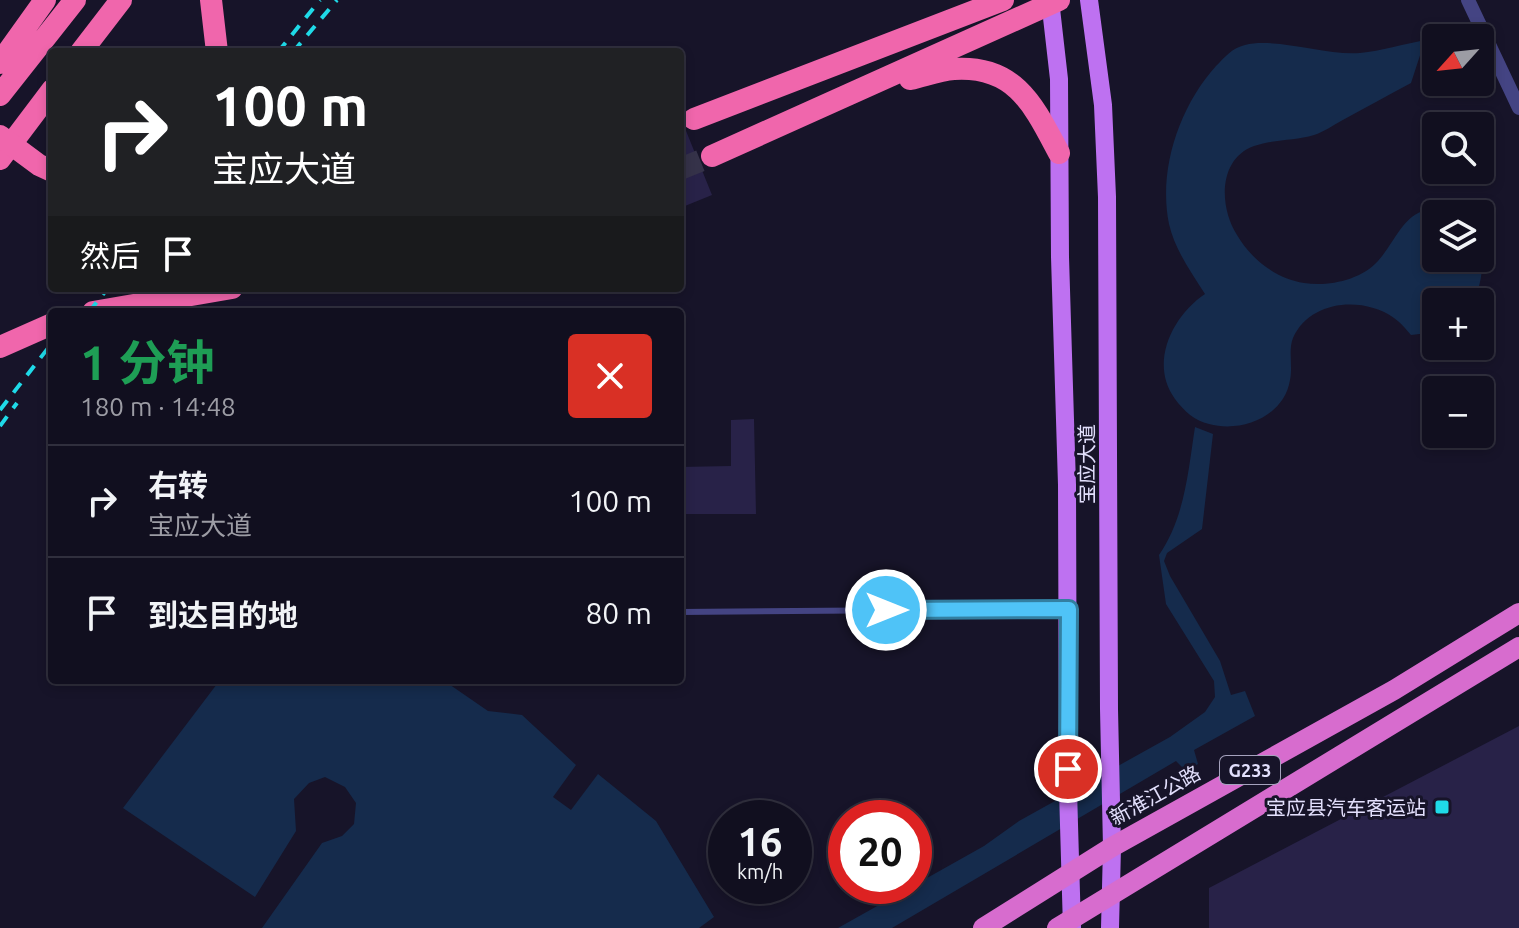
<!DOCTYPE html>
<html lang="zh">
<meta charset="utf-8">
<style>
:root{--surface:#110f1f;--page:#1e1d2c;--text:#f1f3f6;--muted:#9c9ca4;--line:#302f3d}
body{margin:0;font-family:Ubuntu,"Noto Sans SC",sans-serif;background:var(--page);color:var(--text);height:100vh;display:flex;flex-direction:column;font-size:30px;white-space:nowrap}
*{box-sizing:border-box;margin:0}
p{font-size:26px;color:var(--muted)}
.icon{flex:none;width:44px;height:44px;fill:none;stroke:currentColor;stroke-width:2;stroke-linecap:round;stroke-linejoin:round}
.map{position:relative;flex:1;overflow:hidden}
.panel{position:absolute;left:48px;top:308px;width:636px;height:376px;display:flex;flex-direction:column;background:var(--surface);border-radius:8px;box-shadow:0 4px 12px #0003,0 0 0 2px var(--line)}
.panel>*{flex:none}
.banner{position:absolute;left:48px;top:48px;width:636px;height:244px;border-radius:8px;box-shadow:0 4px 12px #0003,0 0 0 2px var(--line);background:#202124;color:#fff;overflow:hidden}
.needle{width:52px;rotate:243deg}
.tools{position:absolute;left:1422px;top:24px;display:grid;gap:16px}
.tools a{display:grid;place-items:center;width:72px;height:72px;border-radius:8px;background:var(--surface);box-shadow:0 4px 12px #0003,0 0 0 2px var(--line);font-size:40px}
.speed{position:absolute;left:708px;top:800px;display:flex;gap:16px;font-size:40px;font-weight:700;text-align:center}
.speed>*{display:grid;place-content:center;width:104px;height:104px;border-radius:50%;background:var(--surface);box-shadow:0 4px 12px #0003,0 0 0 2px var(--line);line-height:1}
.speed small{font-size:20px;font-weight:400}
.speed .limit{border:12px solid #d22;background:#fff;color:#111}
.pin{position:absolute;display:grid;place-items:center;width:68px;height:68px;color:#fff;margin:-34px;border:4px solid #fff;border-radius:50%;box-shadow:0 2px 8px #0007}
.me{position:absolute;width:88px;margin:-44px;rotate:90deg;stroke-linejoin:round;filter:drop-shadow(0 0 6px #0008)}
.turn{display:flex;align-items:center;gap:28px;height:168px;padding:0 32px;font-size:36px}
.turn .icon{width:104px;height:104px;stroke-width:2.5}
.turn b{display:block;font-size:56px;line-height:68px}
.then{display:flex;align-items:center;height:76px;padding:0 32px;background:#0003;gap:16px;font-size:30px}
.round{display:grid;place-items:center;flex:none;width:84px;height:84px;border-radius:8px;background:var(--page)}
.headline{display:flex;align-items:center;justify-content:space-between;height:136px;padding:0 32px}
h1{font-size:48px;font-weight:700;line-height:60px;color:#1e9e55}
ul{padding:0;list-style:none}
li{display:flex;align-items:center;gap:24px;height:112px;padding:0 32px;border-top:2px solid var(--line)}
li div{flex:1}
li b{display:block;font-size:30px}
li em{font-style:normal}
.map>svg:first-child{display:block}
.water{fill:#152b4c}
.building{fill:#282248}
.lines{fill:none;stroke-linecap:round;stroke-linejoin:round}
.motorway-tunnel{stroke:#353249;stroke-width:22;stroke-dasharray:22 11;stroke-linecap:butt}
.service{stroke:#444483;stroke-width:6}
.tertiary{stroke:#444483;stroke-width:14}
.primary{stroke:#be71f1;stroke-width:18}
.trunk{stroke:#d76cce;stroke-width:20}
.motorway{stroke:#f066ac;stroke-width:22}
.rail{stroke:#1fdae8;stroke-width:4;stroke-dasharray:12 10;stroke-linecap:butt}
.motorway-bridge{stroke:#f066ac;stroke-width:22}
.route-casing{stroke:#337fa1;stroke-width:20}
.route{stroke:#4fc3f7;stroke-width:14}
.poi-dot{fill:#1fdae8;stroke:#171429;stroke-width:3}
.labels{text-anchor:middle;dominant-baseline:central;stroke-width:6;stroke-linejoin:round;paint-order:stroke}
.shield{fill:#171429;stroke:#a5a2bd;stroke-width:2}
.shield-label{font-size:18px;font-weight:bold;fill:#e2dffc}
.street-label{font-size:20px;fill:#e2dffc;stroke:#171429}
.poi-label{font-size:20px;fill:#e2dffc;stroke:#171429;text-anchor:end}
</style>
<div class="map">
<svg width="1519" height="928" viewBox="0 0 1519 928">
<rect width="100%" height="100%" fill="#171429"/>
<path class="water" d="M1425,40L1411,83C1388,95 1365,108 1341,121C1333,125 1324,132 1314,135C1295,141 1274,139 1254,146C1218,159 1219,207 1237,235C1251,259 1276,279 1304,283C1328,287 1361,280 1378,261C1398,239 1407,201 1444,212L1447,214H1436V258H1479C1485,271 1479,286 1475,300L1473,302H1436V332L1411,335C1406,329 1400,322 1394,318C1363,296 1310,300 1293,338C1288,350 1293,367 1290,380C1284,417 1241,433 1209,424C1195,421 1184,411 1175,399C1149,364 1172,316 1205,294C1191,272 1175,250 1169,224C1158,170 1179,107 1216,66C1225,57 1232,48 1245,45C1275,37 1327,56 1360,53C1381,51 1404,44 1425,40Z
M1195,427L1213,434L1202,529L1167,553L1164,561L1170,576L1220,661L1231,695L1245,691L1255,716L1194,750L1198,764L1186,771L1176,761L892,928H838L984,846L1019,821L1170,737L1205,712L1215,697L1214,681L1166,604L1159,555C1185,517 1188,472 1195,427Z
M220,680H443L488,711L522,715L576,765L553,797L571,810L598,774L656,821L714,917L699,928H262L322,843L342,836L354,824L356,803L345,787L325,777L309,783L294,799L296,831L255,897L123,808Z"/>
<path class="building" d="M680,116L712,195L680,208Z
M754,419L756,514H680V467L731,466V420Z
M1519,726V928H1209V888Z"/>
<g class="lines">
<path class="motorway-tunnel" d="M680,169L712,156"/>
<path class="service" d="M680,612L1065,609"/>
<path class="tertiary" d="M1468,0L1519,108"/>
<path class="primary" d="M1050,0L1059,79L1060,257L1067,485L1068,790L1072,928
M1089,0L1103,105L1107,197L1109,709L1112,847L1110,928"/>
<path class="trunk" d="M983,928L1112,847L1394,690L1519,613
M1057,928L1519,647"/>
<path class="motorway" d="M211,0L217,52
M81,52L121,0
M0,63L45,0
M910,79C924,76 939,70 954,69C1016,65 1034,106 1059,153
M0,95L75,0
M694,119L1003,0
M712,156L1059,0
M0,159L52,90
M93,312L232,288
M0,347L52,324"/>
<path class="rail" d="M278,52L320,0
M293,52L337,0
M89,312L108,288
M0,410L52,343
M0,426L17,403"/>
<path class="motorway-bridge" d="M0,136L39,165L52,171"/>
</g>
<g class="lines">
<g class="route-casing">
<path id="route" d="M886,610L1069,609L1068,769"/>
</g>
<use href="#route" class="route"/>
</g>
<rect class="poi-dot" x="1434" y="799" width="16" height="16" rx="4"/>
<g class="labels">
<rect class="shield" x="1220" y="756" width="60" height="28" rx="6"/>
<g class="shield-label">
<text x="1250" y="770">G233</text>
</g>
<g class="street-label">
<text transform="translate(1086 464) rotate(-90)">宝应大道</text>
<text transform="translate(1155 795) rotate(-29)">新淮江公路</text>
</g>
<g class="poi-label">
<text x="1426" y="807">宝应县汽车客运站</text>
</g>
</g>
</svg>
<div class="tools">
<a><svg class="needle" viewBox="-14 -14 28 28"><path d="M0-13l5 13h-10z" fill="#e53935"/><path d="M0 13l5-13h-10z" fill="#9c9ca4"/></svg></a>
<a><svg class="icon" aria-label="search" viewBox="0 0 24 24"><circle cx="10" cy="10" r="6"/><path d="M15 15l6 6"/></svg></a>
<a><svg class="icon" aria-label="layers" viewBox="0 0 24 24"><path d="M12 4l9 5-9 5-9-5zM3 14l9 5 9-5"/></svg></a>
<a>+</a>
<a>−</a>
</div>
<div class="speed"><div>16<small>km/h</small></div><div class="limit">20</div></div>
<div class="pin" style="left:1068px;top:769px;background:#d93025"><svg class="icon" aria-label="arrive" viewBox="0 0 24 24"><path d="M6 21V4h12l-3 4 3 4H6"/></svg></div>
<svg class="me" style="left:886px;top:610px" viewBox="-20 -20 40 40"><circle r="17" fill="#4fc3f7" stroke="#fff" stroke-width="3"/><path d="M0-11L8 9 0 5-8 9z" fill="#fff"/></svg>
<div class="banner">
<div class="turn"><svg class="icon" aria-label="right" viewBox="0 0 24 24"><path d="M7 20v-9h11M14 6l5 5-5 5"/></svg><div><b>100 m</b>宝应大道</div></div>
<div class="then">然后<svg class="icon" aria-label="arrive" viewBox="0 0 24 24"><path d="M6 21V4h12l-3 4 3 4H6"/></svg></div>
</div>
<section class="panel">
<div class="headline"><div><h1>1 分钟</h1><p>180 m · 14:48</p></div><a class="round" style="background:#d93025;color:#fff"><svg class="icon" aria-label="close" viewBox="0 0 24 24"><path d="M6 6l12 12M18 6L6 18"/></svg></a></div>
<ul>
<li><svg class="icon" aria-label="right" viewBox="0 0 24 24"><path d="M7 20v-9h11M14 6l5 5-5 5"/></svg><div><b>右转</b><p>宝应大道</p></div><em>100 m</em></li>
<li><svg class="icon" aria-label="arrive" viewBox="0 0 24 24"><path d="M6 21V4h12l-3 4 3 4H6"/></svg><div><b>到达目的地</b></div><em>80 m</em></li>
</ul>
</section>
</div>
